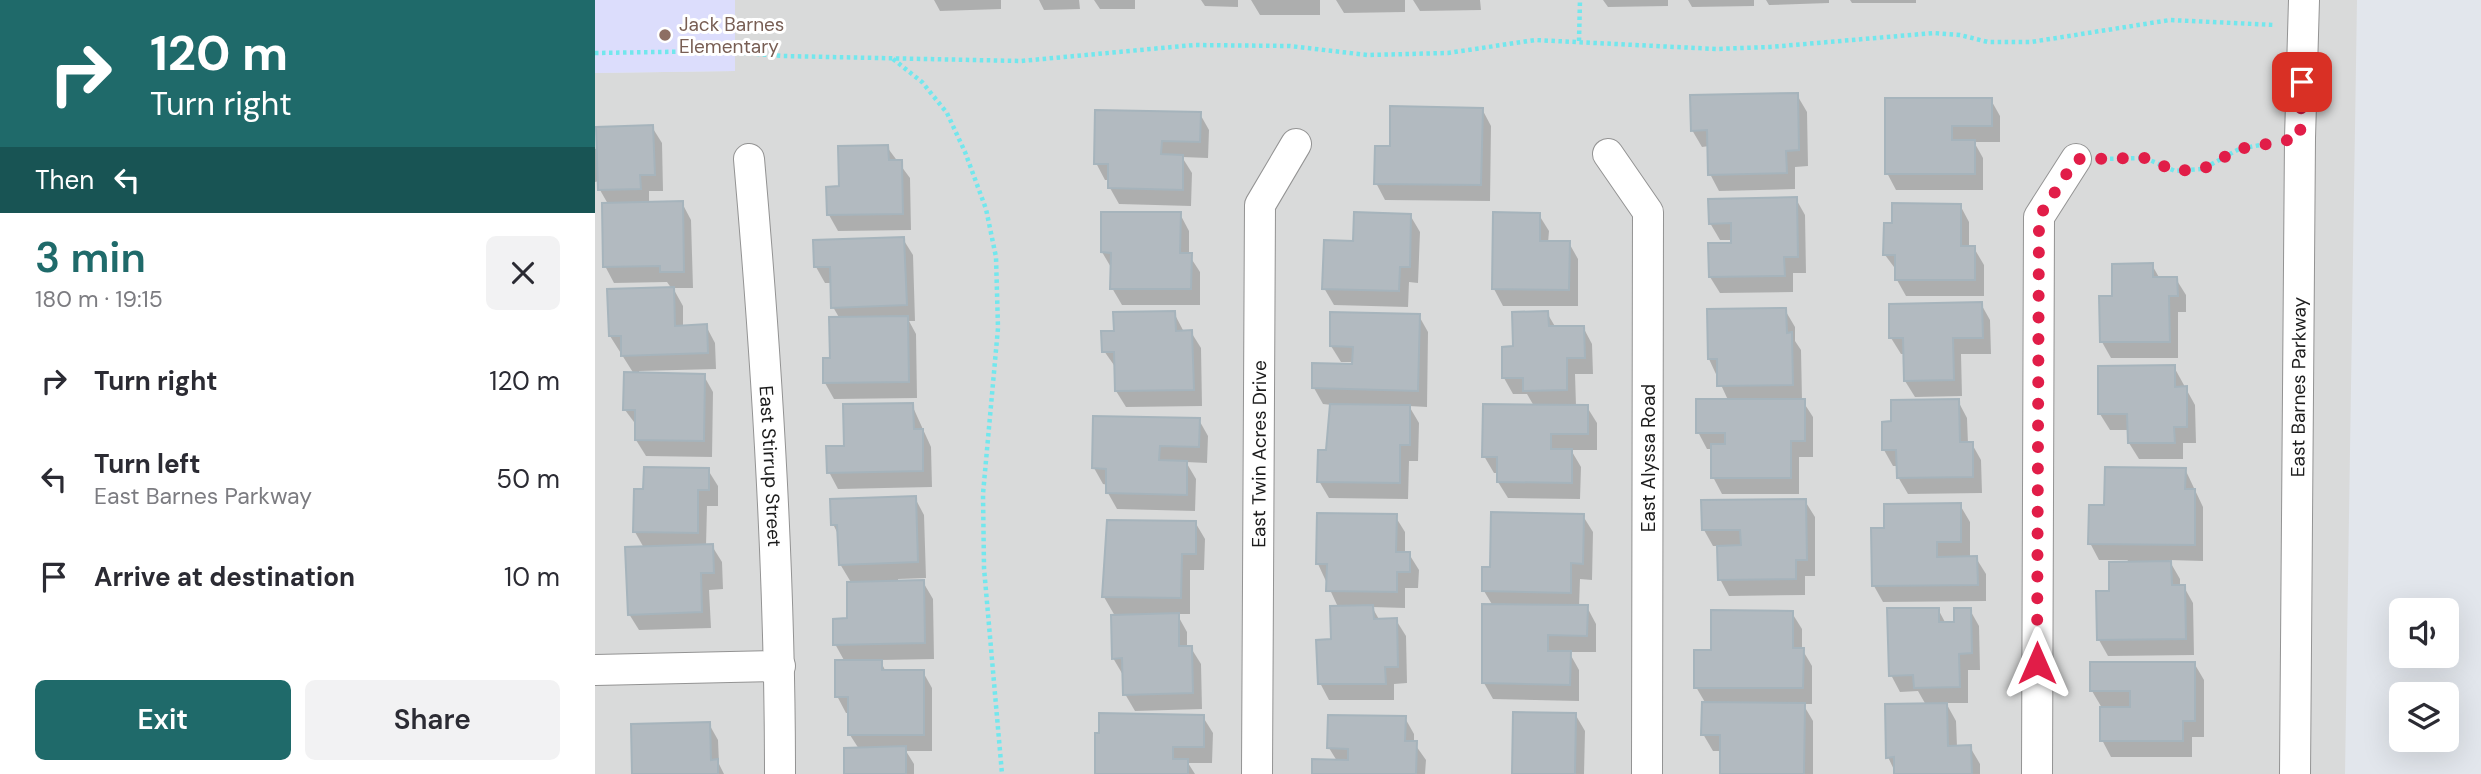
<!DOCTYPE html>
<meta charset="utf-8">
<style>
:root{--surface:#fff;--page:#f2f2f3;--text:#2b2b33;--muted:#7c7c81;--accent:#1f6a6a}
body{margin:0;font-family:"DM Sans",sans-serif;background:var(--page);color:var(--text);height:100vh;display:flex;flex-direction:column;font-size:26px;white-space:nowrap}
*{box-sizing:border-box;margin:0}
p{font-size:23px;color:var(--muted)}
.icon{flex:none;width:38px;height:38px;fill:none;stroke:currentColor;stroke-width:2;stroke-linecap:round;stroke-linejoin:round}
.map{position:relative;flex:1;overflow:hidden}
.details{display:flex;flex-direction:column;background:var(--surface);width:595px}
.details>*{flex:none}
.hud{background:#1f6a6a;color:#fff;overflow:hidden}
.tools{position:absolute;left:1794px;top:598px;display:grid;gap:14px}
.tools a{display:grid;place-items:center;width:70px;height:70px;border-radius:10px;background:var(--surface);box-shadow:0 7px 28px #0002;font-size:35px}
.pin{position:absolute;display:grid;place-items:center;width:60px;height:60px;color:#fff;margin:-30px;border-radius:14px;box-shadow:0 4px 10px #0006}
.me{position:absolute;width:77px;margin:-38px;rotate:0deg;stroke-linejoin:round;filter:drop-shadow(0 0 5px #0008)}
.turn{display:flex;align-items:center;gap:24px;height:147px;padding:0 35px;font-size:32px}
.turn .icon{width:91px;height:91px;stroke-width:2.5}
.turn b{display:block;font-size:49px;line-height:60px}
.then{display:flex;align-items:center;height:66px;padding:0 35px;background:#0003;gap:14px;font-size:26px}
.round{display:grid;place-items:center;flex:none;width:74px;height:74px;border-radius:10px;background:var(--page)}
.head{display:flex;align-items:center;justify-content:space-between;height:119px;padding:0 35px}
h1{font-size:42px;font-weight:600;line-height:52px;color:var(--accent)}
.primary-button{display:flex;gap:14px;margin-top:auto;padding:14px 35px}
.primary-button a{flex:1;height:80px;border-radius:10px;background:var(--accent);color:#fff;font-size:28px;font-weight:600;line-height:80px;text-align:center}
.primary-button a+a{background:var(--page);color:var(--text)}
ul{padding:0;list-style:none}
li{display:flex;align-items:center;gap:21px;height:98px;padding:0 35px}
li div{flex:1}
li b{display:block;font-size:26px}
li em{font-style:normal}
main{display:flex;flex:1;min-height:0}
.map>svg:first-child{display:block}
.residential{fill:#d9dada}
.education{fill:#dcddfc}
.shadow{fill:#0003}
.building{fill:#b2bac0;stroke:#a6b4bc;stroke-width:2}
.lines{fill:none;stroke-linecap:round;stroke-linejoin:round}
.street-casing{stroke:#939393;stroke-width:32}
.path{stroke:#72e7ed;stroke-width:4.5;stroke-dasharray:3.5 3.5;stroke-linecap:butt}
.street{stroke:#fff;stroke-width:30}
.route{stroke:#e11d48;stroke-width:12;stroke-dasharray:0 21.6}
.education-dot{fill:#8d6e63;stroke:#fff;stroke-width:2.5}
.labels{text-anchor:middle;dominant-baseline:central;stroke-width:6;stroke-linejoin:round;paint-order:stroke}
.education-label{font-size:19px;fill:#785e54;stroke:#fff;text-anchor:start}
.street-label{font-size:19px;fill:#1c1c1c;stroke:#fff}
</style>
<main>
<section class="details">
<div class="hud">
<div class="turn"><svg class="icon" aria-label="right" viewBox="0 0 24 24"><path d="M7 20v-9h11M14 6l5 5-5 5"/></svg><div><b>120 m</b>Turn right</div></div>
<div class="then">Then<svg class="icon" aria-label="left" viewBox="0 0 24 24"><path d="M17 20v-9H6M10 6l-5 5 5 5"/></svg></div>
</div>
<div class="head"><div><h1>3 min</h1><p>180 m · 19:15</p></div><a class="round"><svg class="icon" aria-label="close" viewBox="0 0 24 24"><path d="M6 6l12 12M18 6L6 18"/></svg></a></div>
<ul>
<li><svg class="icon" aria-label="right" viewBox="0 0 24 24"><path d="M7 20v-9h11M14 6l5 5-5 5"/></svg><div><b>Turn right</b></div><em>120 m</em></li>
<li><svg class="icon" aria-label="left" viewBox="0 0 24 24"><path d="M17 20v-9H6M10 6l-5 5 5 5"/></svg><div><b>Turn left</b><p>East Barnes Parkway</p></div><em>50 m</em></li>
<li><svg class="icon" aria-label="arrive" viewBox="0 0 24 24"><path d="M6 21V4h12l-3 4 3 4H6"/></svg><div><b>Arrive at destination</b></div><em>10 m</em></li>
</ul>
<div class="primary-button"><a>Exit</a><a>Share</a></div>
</section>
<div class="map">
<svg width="1886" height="774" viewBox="0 0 1886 774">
<rect width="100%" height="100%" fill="#e2e6ec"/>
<path class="residential" d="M140,0H1762L1750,774H0V73L140,71Z"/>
<path class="education" d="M0,0H140V71L0,73Z"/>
<path class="shadow" d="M339,0H406V9L345,11Z
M444,0H484L485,9L449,10Z
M499,0H540V9H505Z
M606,0H643V7L610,6Z
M656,0H725V15H665Z
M741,0H810V12L749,13Z
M818,0H885L886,10L825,11Z
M1008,0H1073V6L1013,7Z
M1093,0H1159V6L1097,7Z
M1171,0H1234V3L1174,5Z
M1255,0H1321V3H1257Z
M1202,95L1212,112L1213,166L1200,167V189L1124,191L1115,174L1114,146L1107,147L1097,130Z
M1292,100H1396L1405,116V142H1379L1388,158V190H1301L1292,173Z
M887,109L896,126L895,201L790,200L781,183L796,148Z
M605,114L614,130L613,158L587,157L597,173L596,206L524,204L515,188V180H510L501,163Z
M57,127L67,143L68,191H54V204L87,203L96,220L98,288H78L88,306V327L111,326L120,343L121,369L44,371V374L109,376L118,392L117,457L51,456L41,440L42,426L30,410L39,374L15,336L77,289L72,282L19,283L10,266L13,204L5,190L4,181L0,182V149Z
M292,147L315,178L316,230L243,231L234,215L245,188Z
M1201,199L1210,215L1211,273H1198V292L1125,293L1115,277L1137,244V240H1125L1115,223Z
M1365,205L1374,222V248H1379L1389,265V296H1311L1302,280V271L1290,255Z
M585,214L594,231V255L605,272V305H527L517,288V269L507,252Z
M899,214L944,215L954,231L953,243H974L983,259V306H908L899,289Z
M815,215L825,232L823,283L814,282L813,307L739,305L729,288L759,243Z
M308,239L318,255L320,321H314L321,334L322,398L239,399L230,383L245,319L238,307L237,283H230L221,267Z
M1557,265L1565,279H1581L1591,295V312H1583V358H1516L1507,342L1519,298Z
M1386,304L1395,320L1396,354H1366L1367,396L1320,397L1310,381V354H1306L1296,338Z
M1190,310L1200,327V341L1206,350L1207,400L1218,417V457H1204V494H1127L1118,477V449H1112L1103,432L1133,400L1114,359Z
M579,313L589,332H596L606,348L607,406L531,407L521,391V368L509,351L520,333Z
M952,313L961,328L988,327L997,344L998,374H980L981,406L992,407L1002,423V450H976L986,467L985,499L913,498L903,482L904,473H899L889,456L939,406L932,394H918L909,378L920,348Z
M824,316L833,332L832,407L814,406L824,423L823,461H814L813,499L734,498L724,481L733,452L737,405L728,404L719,388L759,366V362H746L736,346Z
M1579,367L1600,405L1601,443H1588V459H1544L1534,443V430H1515L1505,414Z
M1363,401L1372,418L1373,444H1377L1386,460L1387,493L1313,494L1303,477V466H1298L1289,450Z
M317,405L336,447L337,487L243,489L234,472L251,448Z
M604,420L613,436L612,463L591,462L601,479L600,511L522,509L513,493V485L508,484L499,468Z
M1590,469L1608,507V561L1574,560L1585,579V587H1589L1598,603L1599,655L1513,656L1504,640L1515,592L1533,560H1504L1495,543L1511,507Z
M113,470L123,486V506H112L111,546H117L127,562L128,589L114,590L116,628L44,630L34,614L49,548L40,532L50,491Z
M320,498L329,515L331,578L303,579V583L328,582L338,599L339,659L285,660L291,672H328L337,688V751H311L319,764V774H251L264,749L255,735V713H251L242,696L250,662L240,644L254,620L257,584L245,564L244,536L238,524Z
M1210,501L1220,517V576H1210V595L1134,596L1125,579L1124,546H1118L1109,530Z
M1365,505L1375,522V558H1381L1391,574V601L1288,602L1279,586L1291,530Z
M800,516L810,532V554H814L824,570L823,588H810V608L777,607L785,621L801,620L811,636L812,683L799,684V700H734L725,683L737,641L743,607L723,564Z
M988,516L998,532L997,580L985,579L984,607H992L1001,624V652H974L984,670V701L898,699L889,683L898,606L889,591L897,569Z
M600,522L610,539L609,570H595V614H582L592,632V648H596L606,664L607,709L540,711L530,694L528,675L518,658L520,616L509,597Z
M1343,609L1351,624H1361L1375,610L1384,626L1385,670H1373V703H1351L1361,721L1362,747H1375L1385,764V774H1301L1293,757L1331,705L1323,691L1305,692L1296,675Z
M1197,613L1207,629V649L1217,666V704H1208L1218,721V774H1127V751H1118L1108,734L1111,704L1101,687L1117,652Z
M1599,663L1609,680V737H1597V757H1516L1507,740V708L1497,691Z
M980,714L990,731L989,774H919Z
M608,717L618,733L617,763H593L600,774H502Z
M810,718L819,734V743L831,760L830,774H719L742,761L734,748Z
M114,724L123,740L124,764L129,774H39Z"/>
<path class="building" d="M1203,93L1204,150L1191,151L1192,173L1113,175L1112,130L1096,131L1095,95Z
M1290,98H1397V126H1357V140H1380V174H1290Z
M795,106L888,108L886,185L779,184L780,146H795Z
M500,110L606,112L605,142L567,141L566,154L588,155V190L513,188V164H499Z
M58,125L60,175H45L46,189L3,190L1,127Z
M293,145L294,160H307L308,214L232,215L231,187L244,186L243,146Z
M1202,197L1203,257H1189L1190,276L1114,277L1113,243H1136V223L1114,224L1113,199Z
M88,201L89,272H65V266L8,267L7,203Z
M1297,203L1366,204V246H1380V280H1300V255H1288L1289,223H1297Z
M506,212H586L585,253H597L596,289H515L516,253L506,252Z
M759,212L816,214L815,267H805L804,291L727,289L729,240L758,241Z
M898,212L945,213V241H975L974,290L897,289Z
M309,237L312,305L236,308L235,267H219L218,240Z
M1558,263V277H1582L1583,296H1574L1575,342H1505L1504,296H1517V264Z
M79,287L80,326L112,324L113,353L26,356V336H14L12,289Z
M1387,302L1388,338H1358L1359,380L1309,381L1308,338H1294V304Z
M1191,308L1192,333L1197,332L1198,385L1122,386V359H1113L1112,309Z
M580,311L581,331L597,330L599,390L520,391L519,352H507L506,331H519L518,312Z
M953,311L954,326H989L990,358H972V390L928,391V378H907V347L918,346L917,312Z
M735,312L825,314L823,391L717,388V363L757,364L758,347L735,346Z
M313,316L314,382L228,383V358H235L234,317Z
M1580,365V387L1592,386V427H1579L1580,443H1533L1532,414H1503V366Z
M29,372L110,374L109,441L40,440V410H28Z
M1101,399H1210V441H1196V478H1116V444H1130V433H1101Z
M1364,399L1365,442H1378V477L1302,478L1301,450H1287V422L1296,421V400Z
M318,403L319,429H328V471L232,473L231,446H249L248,404Z
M735,404L815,405V445H805V483L722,482L723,450H731Z
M888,404L993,405V434H956V449H977V483L902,482V457H887Z
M498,416L605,418L604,447L565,446L564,460L592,461V495L511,493V469L497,468Z
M49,467L114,468V490H103V533L38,532L39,489H48Z
M1510,467L1591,468L1590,489H1600V545L1493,544L1494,505H1509Z
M321,496L323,562L244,565L242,525H236L235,499Z
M1211,499L1212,560H1201V579L1123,580L1122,546L1146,545L1145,530H1107L1106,500Z
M1366,503V542H1342V557L1382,556L1383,585L1277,586L1276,528H1289V504Z
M896,512L989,514L988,564L976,563V593L887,591V567H895Z
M722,513L802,514L801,552H815V572H802V592L731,591L732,564H721Z
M512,520L601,521V554H587L586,598L507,597Z
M118,544L119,573H106L107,612L33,615L30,547Z
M1576,561L1577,585H1590L1591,639L1502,640L1501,591H1514V562Z
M329,580L330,643L238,645V619L252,618V582Z
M887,604L993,605L992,636L953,635V651H976L975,685L887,683Z
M778,605L779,619L802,618L803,667H790L791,684H723L721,640L736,639L735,606Z
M1292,608H1344V622H1359V608H1376L1377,653L1364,654L1365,687L1319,688L1318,675L1294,676Z
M1116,610L1198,611V648H1209L1208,688H1099V650H1116Z
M584,613V646H597L598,693L528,695L527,658L517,659L516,615Z
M240,660H287V670H329V735H253V697H240Z
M1495,662H1600V721H1588V741H1505V707H1535V691H1495Z
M1107,702L1210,703L1209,774H1125V735H1106Z
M1352,703L1353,746L1376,745L1377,774H1299V757L1291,758L1290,704Z
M918,712L981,713L980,774H917Z
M504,713L609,715V747H578V759H593V774H500V733H504Z
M733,715L811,716L810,741H822L821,774H717V759L753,760V749L732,748Z
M115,722L116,760L123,759V774H37L36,724Z
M311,746V774H249V748Z"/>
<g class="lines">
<g class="street-casing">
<g id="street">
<path d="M1013,154L1053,212L1052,774"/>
<path id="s1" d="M154,159C172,364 185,568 185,774"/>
<path d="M0,670L185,666"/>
<path id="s2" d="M662,774L665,205L701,144"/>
<path d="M1442,774L1444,217L1481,159"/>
<path id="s3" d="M1700,774L1705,138L1709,0"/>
</g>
</g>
<path class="path" d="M984,41L985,0
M0,53L126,51L187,56L426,61L599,45L695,46L772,55L853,53L940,40L1121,49L1175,47L1339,33L1365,35L1393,42H1436L1575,20L1680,25
M298,59L327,82L352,113L370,152L391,209L401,257L403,328L388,494L389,568L407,774
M1508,159L1550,158L1580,171L1608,169L1644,149L1676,143"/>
<use href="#street" class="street"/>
</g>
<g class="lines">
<path class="route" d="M1442,663L1444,217L1481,159L1550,158L1580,171L1608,169L1644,149L1705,138L1707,82"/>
</g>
<circle class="education-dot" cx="70" cy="35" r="7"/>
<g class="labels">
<g class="education-label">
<text x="84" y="24">Jack Barnes<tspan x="84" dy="22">Elementary</tspan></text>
</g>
<g class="street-label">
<text stroke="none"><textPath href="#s3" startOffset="387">East Barnes Parkway</textPath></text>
<text stroke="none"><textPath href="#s2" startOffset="320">East Twin Acres Drive</textPath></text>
<text transform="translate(1053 458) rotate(-90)">East Alyssa Road</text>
<text stroke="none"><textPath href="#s1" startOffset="308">East Stirrup Street</textPath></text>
</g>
</g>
</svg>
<div class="tools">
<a><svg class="icon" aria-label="sound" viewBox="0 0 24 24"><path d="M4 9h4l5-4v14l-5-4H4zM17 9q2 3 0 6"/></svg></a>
<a><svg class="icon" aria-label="layers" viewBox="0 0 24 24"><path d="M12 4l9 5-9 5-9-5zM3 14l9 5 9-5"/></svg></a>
</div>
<div class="pin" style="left:1707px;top:82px;background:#d93025"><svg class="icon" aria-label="arrive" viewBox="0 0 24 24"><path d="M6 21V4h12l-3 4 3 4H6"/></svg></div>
<svg class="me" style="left:1442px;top:663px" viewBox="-20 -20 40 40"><path d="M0-17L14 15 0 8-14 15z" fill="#e11d48" stroke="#fff" stroke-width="4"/></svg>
</div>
</main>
